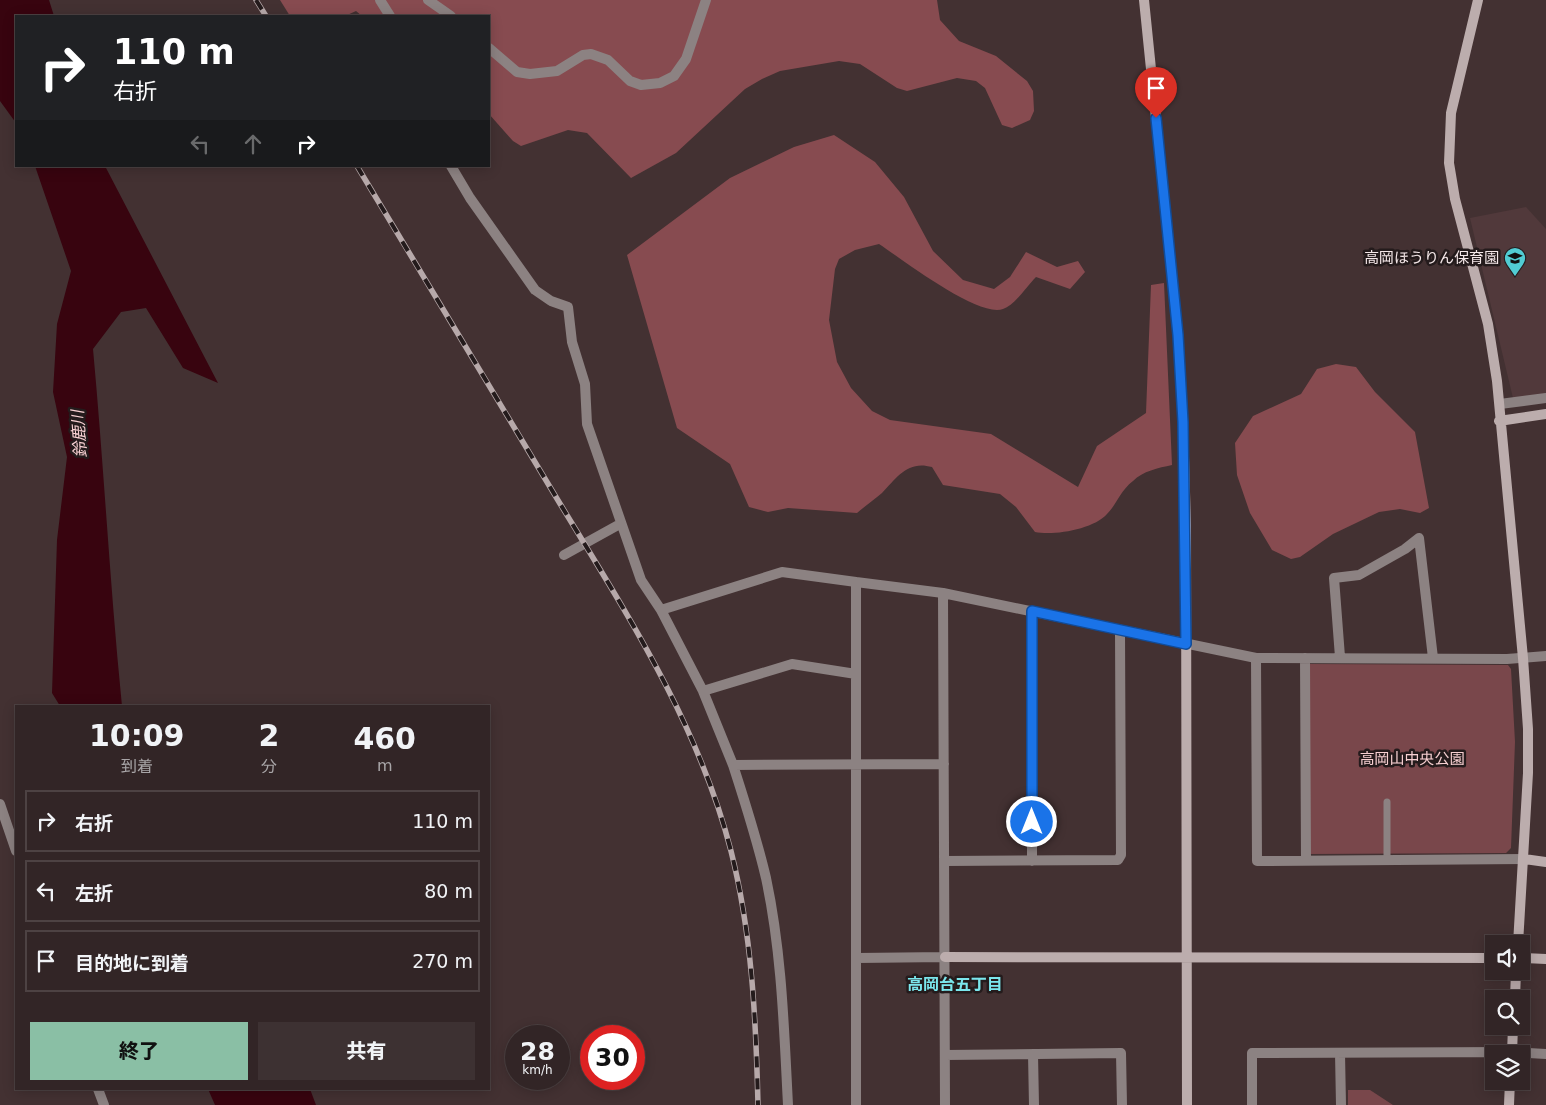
<!DOCTYPE html>
<html lang="ja">
<meta charset="utf-8">
<style>
:root{--surface:#322526;--page:#3d3132;--text:#f1f3f6;--muted:#a8a5a7;--line:#4d4243;--accent:#8abfa5}
body{margin:0;font-family:"DejaVu Sans","Noto Sans JP",sans-serif;background:var(--page);color:var(--text);height:100vh;display:flex;flex-direction:column;font-size:19px;white-space:nowrap}
*{box-sizing:border-box;margin:0}
p{font-size:16px;color:var(--muted)}
.icon{flex:none;width:28px;height:28px;fill:none;stroke:currentColor;stroke-width:2;stroke-linecap:round;stroke-linejoin:round}
.map{position:relative;flex:1;overflow:hidden}
.side{position:absolute;left:15px;top:705px;width:475px;height:385px;display:flex;flex-direction:column;background:var(--surface);border-radius:0px;box-shadow:0 2px 12px #0003,0 0 0 1px var(--line)}
.side>*{flex:none}
.hud{position:absolute;left:15px;top:15px;width:475px;height:152px;border-radius:0px;box-shadow:0 2px 12px #0003,0 0 0 1px var(--line);background:#202124;color:#fff;overflow:hidden}
.tools{position:absolute;left:1485px;top:935px;display:grid;gap:10px}
.tools a{display:grid;place-items:center;width:45px;height:45px;border-radius:0px;background:var(--surface);box-shadow:0 2px 12px #0003,0 0 0 1px var(--line);font-size:25px}
.speed{position:absolute;left:505px;top:1025px;display:flex;gap:10px;font-size:25px;font-weight:700;text-align:center}
.speed>*{display:grid;place-content:center;width:65px;height:65px;border-radius:50%;background:var(--surface);box-shadow:0 2px 12px #0003,0 0 0 1px var(--line);line-height:1}
.speed small{font-size:12px;font-weight:400}
.speed .limit{border:8px solid #d22;background:#fff;color:#111}
.pin{position:absolute;display:grid;place-items:center;width:42px;height:42px;color:#fff;margin:-51px -21px;border-radius:50% 50% 50% 0;rotate:-45deg;box-shadow:0 0 5px #0007}
.pin .icon{rotate:45deg}
.me{position:absolute;width:55px;margin:-28px;rotate:0deg;stroke-linejoin:round;filter:drop-shadow(0 0 4px #0008)}
.turn{display:flex;align-items:center;gap:18px;height:105px;padding:0 15px;font-size:22px}
.turn .icon{width:65px;height:65px;stroke-width:2.5}
.turn b{display:block;font-size:35px;line-height:42px}
.lanes{display:flex;align-items:center;height:48px;padding:0 15px;background:#0003;justify-content:center;gap:25px;direction:ltr}
.lanes .off{opacity:.35}
.eta{display:flex;justify-content:space-evenly;align-items:center;height:85px;text-align:center}
.eta b{font-size:30px;font-weight:800;line-height:35px}
.action{display:flex;gap:10px;margin-top:auto;padding:10px 15px}
.action a{flex:1;height:58px;border-radius:0px;background:var(--accent);color:#111;font-size:20px;font-weight:800;line-height:58px;text-align:center}
.action a+a{background:var(--page);color:var(--text)}
ul{padding:0;list-style:none}
li{display:flex;align-items:center;gap:15px;height:62px;margin:0 10px 8px;padding:0 5px;border:2px solid var(--line);border-radius:0px}
li div{flex:1}
li b{display:block;font-size:19px}
li em{font-style:normal}
.map>svg:first-child{display:block}
.built{fill:#51393b}
.green{fill:#79474b}
.forest{fill:#874b50}
.water{fill:#38040f}
.lines{fill:none;stroke-linecap:round;stroke-linejoin:round}
.lane{stroke:#8c8282;stroke-width:7}
.street{stroke:#8c8282;stroke-width:10}
.secondary{stroke:#bcadad;stroke-width:10}
.rail-casing{stroke:#b7a9aa;stroke-width:5.5}
.rail{stroke:#241b1c;stroke-width:4;stroke-dasharray:11;stroke-linecap:butt}
.route-casing{stroke:#114b97;stroke-width:12}
.route{stroke:#1a73e8;stroke-width:9}
.labels{text-anchor:middle;dominant-baseline:central;stroke-width:5;stroke-linejoin:round;paint-order:stroke}
.poi-label{font-size:15px;fill:#f4e7e8;stroke:#241b1c;text-anchor:end}
.park-label{font-size:15px;fill:#f7cfd1;stroke:#241b1c}
.water-label{font-size:16px;font-style:italic;fill:#fad2d4;stroke:#241b1c}
.neighbourhood-label{font-size:16px;font-weight:bold;fill:#7be7ed;stroke:#241b1c}
</style>
<div class="map">
<svg width="1546" height="1105" viewBox="0 0 1546 1105">
<rect width="100%" height="100%" fill="#433132"/>
<path class="built" d="M1526,207L1546,229V394L1513,398L1470,218Z"/>
<path class="green" d="M1309,664L1508,665L1511,669L1515,742L1511,848L1506,853L1310,854Z
M1348,1090H1370L1393,1105H1348Z"/>
<path class="forest" d="M280,0H937L940,20L959,41L996,56L1027,81L1033,91L1034,111L1030,120L1012,128L1002,125L985,88L976,81L957,78L907,91L897,88L860,64L839,61L780,71L762,79L745,89L676,153L631,178L587,133L568,130L521,146L513,141L489,114V16H362L356,11L345,16H290Z
M834,135L875,162L904,197L933,251L963,280L994,289L1010,277L1026,252L1057,267L1078,261L1085,272L1070,289L1036,277C1027,286 1015,305 1003,309C978,318 902,259 879,244L855,250L839,259L835,269L829,320L837,362L851,388L872,411L890,420L991,434L1078,487L1097,446L1146,413L1151,285L1164,283L1172,465C1158,468 1143,471 1133,481C1120,491 1117,504 1107,514C1094,529 1054,536 1035,532L1016,507L1000,494L943,485L932,467C908,460 897,477 882,493C874,500 865,506 857,513L788,508L768,512L749,507L730,464L677,428L627,255L730,178L794,147Z
M1336,364L1356,367L1375,392L1415,432L1429,508L1420,513L1400,509L1379,512L1333,534L1300,557L1291,559L1272,550L1250,513L1237,475L1235,443L1253,416L1301,394L1317,369Z"/>
<path class="water" d="M0,0H49L54,16H16V123L0,101Z
M35,166H105L218,383L183,368L146,308L121,312L93,349C104,468 110,587 122,706H60L52,693L57,540L67,457L53,392L57,324L71,271Z
M208,1089H310L316,1105H215Z"/>
<g class="lines">
<path class="lane" d="M1387,802V860"/>
<path class="street" d="M380,0L390,16
M428,0L451,16
M489,48L517,72L530,74L557,71L583,55L591,54L608,60L630,81L641,85L660,83L674,76L686,59L706,0
M451,166L470,198L535,290L551,301L568,307L572,342L585,384L587,424L641,580L661,610
M1500,404L1546,398
M564,555L620,524
M943,593L945,1105
M1032,611V861
M1340,657L1334,578L1359,575L1405,549L1419,538L1433,658
M1256,658L1257,861L1524,859
M1305,658L1306,860
M703,691L792,664L856,674
M733,765L703,691L661,610L782,572L856,582
M0,804L16,851
M945,861L1118,860L1121,855L1120,631
M857,958L945,957
M1340,1053L1341,1105
M1033,1054L1034,1105
M945,1055L1121,1053L1122,1105
M98,1089L104,1105
M788,1105C784,1029 782,953 766,878C757,840 745,802 733,765L944,764
M856,1105V582L943,593L1256,658L1507,659L1546,656
M1252,1105V1053L1512,1052L1546,1054"/>
<path class="secondary" d="M1144,0L1178,335L1183,422L1186,526L1187,1105
M1478,0L1451,113L1449,163L1455,199L1488,324L1497,381L1523,658L1528,729V773L1518,944
M1499,421L1546,414
M1524,859L1546,862
M945,957L1494,958
M1521,958L1546,959
M1515,999L1516,971
M1512,1054L1513,1026
M1509,1105L1510,1081"/>
<g class="rail-casing">
<path id="rail" d="M256,0L266,16
M357,166C424,278 492,390 559,502C627,614 698,723 731,851C752,934 756,1020 758,1105"/>
</g>
<use href="#rail" class="rail"/>
</g>
<g class="lines">
<g class="route-casing">
<path id="route" d="M1032,822V611L1186,644L1183,422L1178,335L1156,118"/>
</g>
<use href="#route" class="route"/>
</g>
<defs>
<g id="school-pin" transform="scale(1.125)"><path d="M0 17L-7.5 6A9.5 9.5 0 1 1 7.5 6Z" fill="#51ccd3" stroke="#241b1c"/><path d="M0-5L7-2L0 1L-7-2ZM-4 1L0 2.5L4 1V4Q0 6-4 4Z" fill="#111"/></g>
</defs>
<g fill-rule="evenodd">
<use href="#school-pin" x="1515" y="258"/>
</g>
<g class="labels">
<g class="poi-label">
<text x="1499" y="258">高岡ほうりん保育園</text>
</g>
<g class="park-label">
<text x="1412" y="759">高岡山中央公園</text>
</g>
<g class="water-label">
<text transform="translate(79 434) rotate(-94)">鈴鹿川</text>
</g>
<g class="neighbourhood-label">
<text x="955" y="984">高岡台五丁目</text>
</g>
</g>
</svg>
<div class="tools">
<a><svg class="icon" aria-label="sound" viewBox="0 0 24 24"><path d="M4 9h4l5-4v14l-5-4H4zM17 9q2 3 0 6"/></svg></a>
<a><svg class="icon" aria-label="search" viewBox="0 0 24 24"><circle cx="10" cy="10" r="6"/><path d="M15 15l6 6"/></svg></a>
<a><svg class="icon" aria-label="layers" viewBox="0 0 24 24"><path d="M12 4l9 5-9 5-9-5zM3 14l9 5 9-5"/></svg></a>
</div>
<div class="speed"><div>28<small>km/h</small></div><div class="limit">30</div></div>
<div class="pin" style="left:1156px;top:118px;background:#d93025"><svg class="icon" aria-label="arrive" viewBox="0 0 24 24"><path d="M6 21V4h12l-3 4 3 4H6"/></svg></div>
<svg class="me" style="left:1032px;top:822px" viewBox="-20 -20 40 40"><circle r="17" fill="#1a73e8" stroke="#fff" stroke-width="3"/><path d="M0-11L8 9 0 5-8 9z" fill="#fff"/></svg>
<div class="hud">
<div class="turn"><svg class="icon" aria-label="right" viewBox="0 0 24 24"><path d="M7 20v-9h11M14 6l5 5-5 5"/></svg><div><b>110 m</b>右折</div></div>
<div class="lanes"><svg class="icon off" aria-label="left" viewBox="0 0 24 24"><path d="M17 20v-9H6M10 6l-5 5 5 5"/></svg><svg class="icon off" aria-label="ahead" viewBox="0 0 24 24"><path d="M12 20V5M6 11l6-6 6 6"/></svg><svg class="icon" aria-label="right" viewBox="0 0 24 24"><path d="M7 20v-9h11M14 6l5 5-5 5"/></svg></div>
</div>
<section class="side">
<div class="eta">
<div><b>10:09</b><p>到着</p></div>
<div><b>2</b><p>分</p></div>
<div><b>460</b><p>m</p></div>
</div>
<ul>
<li><svg class="icon" aria-label="right" viewBox="0 0 24 24"><path d="M7 20v-9h11M14 6l5 5-5 5"/></svg><div><b>右折</b></div><em>110 m</em></li>
<li><svg class="icon" aria-label="left" viewBox="0 0 24 24"><path d="M17 20v-9H6M10 6l-5 5 5 5"/></svg><div><b>左折</b></div><em>80 m</em></li>
<li><svg class="icon" aria-label="arrive" viewBox="0 0 24 24"><path d="M6 21V4h12l-3 4 3 4H6"/></svg><div><b>目的地に到着</b></div><em>270 m</em></li>
</ul>
<div class="action"><a>終了</a><a>共有</a></div>
</section>
</div>
